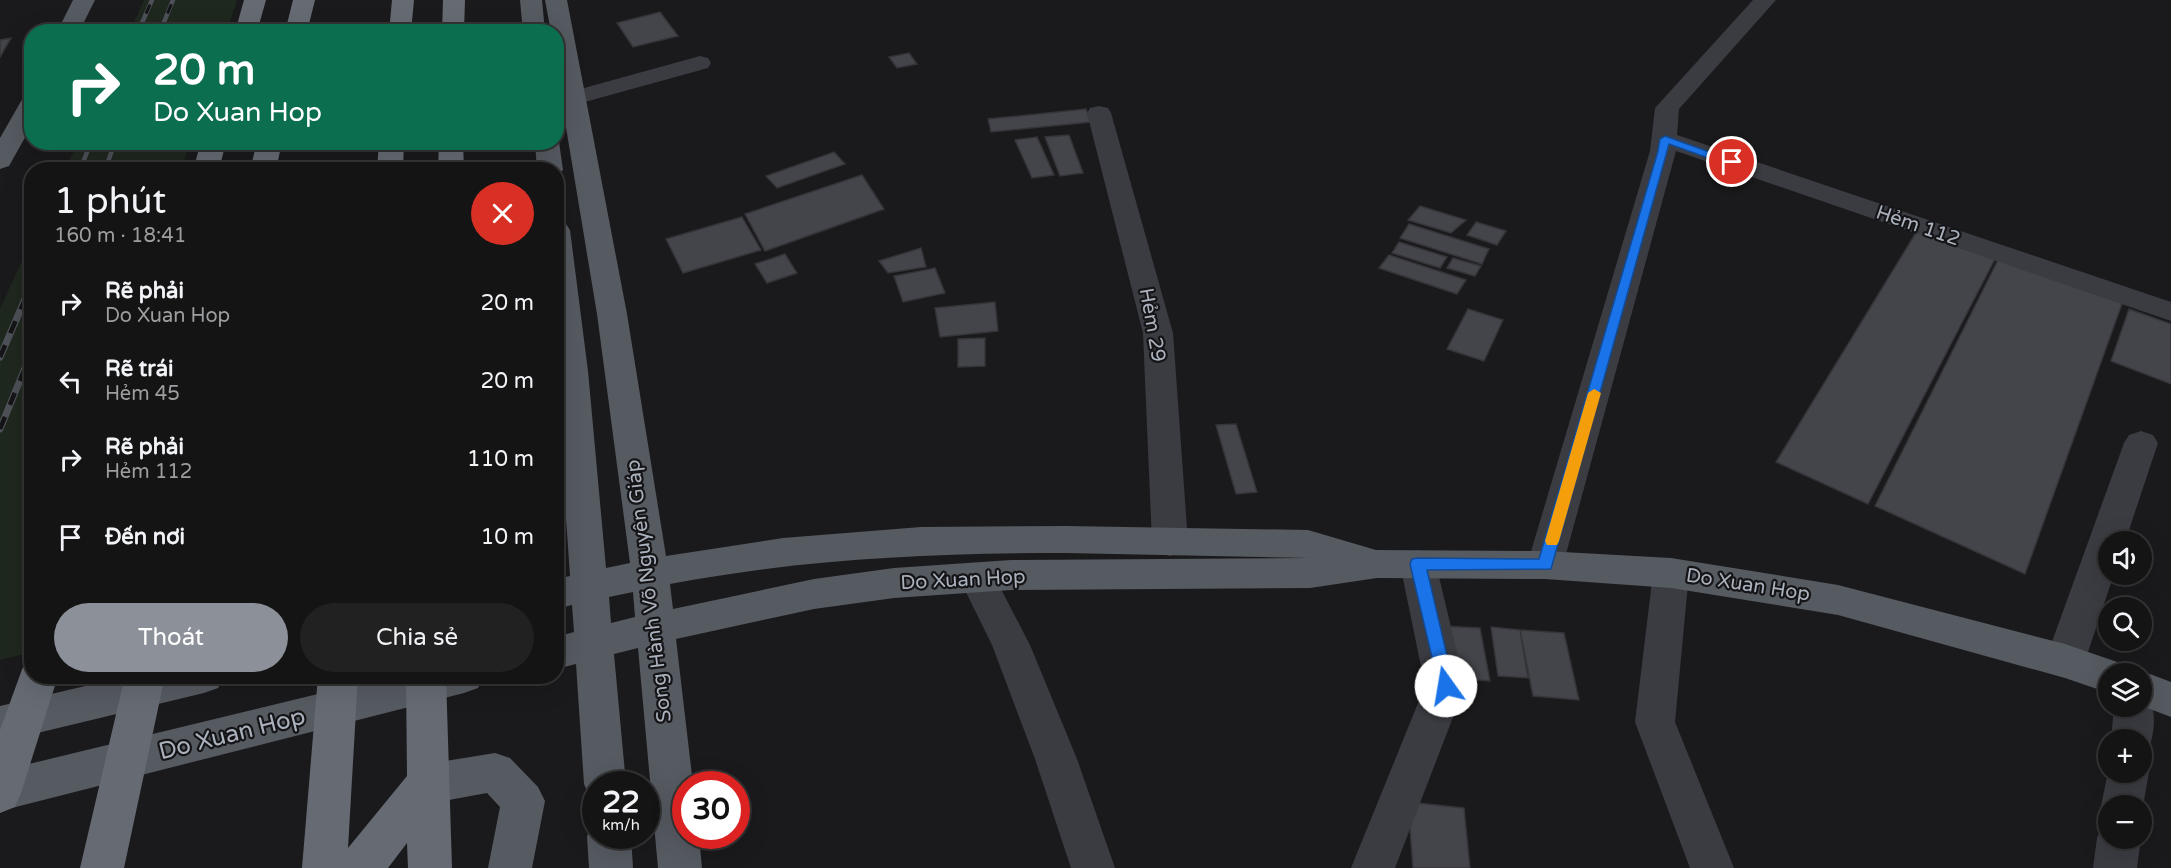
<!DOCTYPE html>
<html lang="vi">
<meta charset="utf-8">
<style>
:root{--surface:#141415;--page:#212122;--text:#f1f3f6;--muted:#9d9ea0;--line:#333334;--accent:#8c9099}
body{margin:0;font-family:"Varela Round",sans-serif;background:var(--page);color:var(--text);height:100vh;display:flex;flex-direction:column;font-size:22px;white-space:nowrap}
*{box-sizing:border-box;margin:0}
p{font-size:20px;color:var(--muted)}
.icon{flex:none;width:33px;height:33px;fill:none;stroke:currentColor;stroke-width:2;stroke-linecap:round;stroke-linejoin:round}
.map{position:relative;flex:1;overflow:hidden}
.drawer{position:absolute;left:24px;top:162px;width:540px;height:522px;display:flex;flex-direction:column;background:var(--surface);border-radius:24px;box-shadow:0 6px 24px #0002,0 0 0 2px var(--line)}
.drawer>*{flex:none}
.guide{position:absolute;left:24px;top:24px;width:540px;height:126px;border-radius:24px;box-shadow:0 6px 24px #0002,0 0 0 2px var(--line);background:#0b6e4f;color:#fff;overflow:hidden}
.fabs{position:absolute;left:2098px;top:531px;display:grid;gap:12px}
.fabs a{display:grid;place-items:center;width:54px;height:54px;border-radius:50%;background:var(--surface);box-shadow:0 6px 24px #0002,0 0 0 2px var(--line);font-size:30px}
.speed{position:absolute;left:582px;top:771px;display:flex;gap:12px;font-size:30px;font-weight:700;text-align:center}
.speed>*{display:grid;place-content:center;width:78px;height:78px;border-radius:50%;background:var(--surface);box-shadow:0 6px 24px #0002,0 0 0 2px var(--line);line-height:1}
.speed small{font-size:15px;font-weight:400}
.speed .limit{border:9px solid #d22;background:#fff;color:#111}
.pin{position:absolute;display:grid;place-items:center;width:51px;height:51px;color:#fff;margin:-26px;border:3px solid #fff;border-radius:50%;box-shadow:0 2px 6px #0007}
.me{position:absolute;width:66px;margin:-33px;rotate:347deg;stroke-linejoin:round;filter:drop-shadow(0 0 4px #0008)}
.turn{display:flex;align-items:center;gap:21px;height:126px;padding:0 30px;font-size:27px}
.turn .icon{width:78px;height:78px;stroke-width:2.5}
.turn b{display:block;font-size:42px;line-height:51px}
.round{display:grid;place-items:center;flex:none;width:63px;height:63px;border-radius:32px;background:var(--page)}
.overview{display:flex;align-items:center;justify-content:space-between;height:102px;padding:0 30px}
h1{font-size:36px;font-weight:600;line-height:45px}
.button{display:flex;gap:12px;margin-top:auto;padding:12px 30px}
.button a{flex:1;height:69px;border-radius:36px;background:var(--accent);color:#fff;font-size:24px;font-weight:600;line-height:69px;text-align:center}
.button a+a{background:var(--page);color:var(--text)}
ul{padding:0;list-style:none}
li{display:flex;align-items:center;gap:18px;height:78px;padding:0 30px}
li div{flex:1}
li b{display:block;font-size:22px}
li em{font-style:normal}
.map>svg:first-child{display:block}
.green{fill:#1f281f}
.building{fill:#44454a;stroke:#343439;stroke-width:1.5}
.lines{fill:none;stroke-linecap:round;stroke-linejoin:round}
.minor{fill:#3a3c42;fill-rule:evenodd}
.major{fill:#565a61;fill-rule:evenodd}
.highway{fill:#666b73;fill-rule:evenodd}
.rail-far1-casing{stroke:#4d5157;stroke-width:4.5}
.rail-casing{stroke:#4d5157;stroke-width:7}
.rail-far1{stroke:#151518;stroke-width:3;stroke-dasharray:10;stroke-linecap:butt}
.rail{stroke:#151518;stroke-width:4.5;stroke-dasharray:13;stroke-linecap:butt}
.route{fill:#1a73e8;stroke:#114b97;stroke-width:1.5}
.slow{fill:#f59e0b}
.labels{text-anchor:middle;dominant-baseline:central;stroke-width:4.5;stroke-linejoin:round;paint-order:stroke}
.street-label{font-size:20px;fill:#abb2bd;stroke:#151518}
.near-street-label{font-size:24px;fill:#abb2bd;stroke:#151518}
</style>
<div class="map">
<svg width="2171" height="868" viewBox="0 0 2171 868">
<rect width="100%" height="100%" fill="#1a1a1c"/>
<path class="green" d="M144,0H237L227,31H130Z
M78,143V142L190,143L181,169H65Z
M31,241V630L24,654L0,660V309Z"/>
<path class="building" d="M660,12L678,36L633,47L617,23Z
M11,38L0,57V40Z
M909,53L917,64L897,68L889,57Z
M1086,109L1091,122L991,132L988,119Z
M1069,135L1083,173L1060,176L1045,137Z
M1037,137L1054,175L1032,178L1015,140Z
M834,152L845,164L777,188L766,176Z
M862,175L884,209L765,251L745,214Z
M1420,206L1466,220L1451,233L1408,220Z
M742,217L761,250L683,273L666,239Z
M1476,222L1506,231L1497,245L1467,235Z
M1409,224L1489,249L1482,264L1400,238Z
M1917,231L1995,259L1868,504L1776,462Z
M1399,242L1447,257L1440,268L1392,253Z
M921,248L926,267L888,273L879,261Z
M785,254L797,273L767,283L755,264Z
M1389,255L1466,280L1457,294L1379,268Z
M1453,258L1481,266L1475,276L1447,268Z
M1999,258L2123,301L2025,574L1875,506Z
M935,268L945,293L903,302L894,276Z
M995,302L998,331L940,337L935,308Z
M1468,309L1503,320L1484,361L1447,349Z
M2129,309L2171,324V384L2111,361Z
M985,338V366L958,367V339Z
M1236,424L1257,492L1236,494L1216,425Z
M1442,626L1480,628L1490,681L1451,678Z
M1491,627L1520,630L1528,678L1498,676Z
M1520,630L1564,633L1579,700L1533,696Z
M1408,802L1464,808L1470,868H1413Z"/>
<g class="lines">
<path class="minor" d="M1753,0H1776L1679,109L1677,135L2171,302V321L1676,151L1563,565L1558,575L1545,579L1532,575L1527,565L1650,151L1655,108Z
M700,56L708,58L711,63L708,68L574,105L566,103L562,98L566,93Z
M1099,106L1108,108L1111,113L1173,333L1188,542L1183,552L1170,556L1157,552L1152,542L1143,333L1087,113L1090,108Z
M2141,431L2153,435L2158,443L2125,542H2109V574H2114L2085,661L2079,673L2065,678L2051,673L2045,661L2124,443L2129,435Z
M1418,550L1431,554L1436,564L1465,686L1395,868H1351L1425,686L1400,564L1405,554Z
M1671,558L1684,563L1689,573L1675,722L1734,868H1690L1635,722L1653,573L1658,563Z
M977,563L990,568L1030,645L1077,759L1115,868H1071L1035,759L992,645L959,578L964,568Z
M2142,691L2148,694C2157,712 2155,734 2147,753L2142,755V740H2111L2114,706H2142Z
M2142,758L2149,772L2142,812V806H2109L2108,820L2101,806L2109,767V772H2142Z
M2109,821V838H2141L2137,868H2093L2097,838L2103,823Z"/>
<path class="major" d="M73,0H95L79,32H57Z
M520,0H542L545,32H523Z
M545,0H567L627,314L666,556L783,538L921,527L1066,526L1308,530L1376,550L1545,551L1671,558L1838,585L2065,644L2123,664L2128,674H2109V693L2065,678L1838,615L1671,588L1545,579L1377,578L1310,588L1011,590L894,598L814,609L676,639L693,784H686V836H699L702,868H658L638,648L614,654L626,784H596V800L590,798L584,784L576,664L556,669V637L574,632L572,605L556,609V579L570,576L556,373V222L566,224L570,230L588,371L606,568L630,563L597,314L556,67V32H551ZM1066,553L1310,558L1011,560L894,568L814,579L673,609L670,584C801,559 932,553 1066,553ZM633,592L635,617L611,623L609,597Z
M32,94V125L9,166L0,169V138L24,96Z
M556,138L559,142L563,170L556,176V170H537L535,142H556Z
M2142,671L2171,682V717L2142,706V674H2135Z
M128,676H224L218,688L204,693L0,742V706Z
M392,676H484L478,688L464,693L0,811V771Z
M495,753L510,758L538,787L545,801L532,868H488L500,807L487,793L427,804L412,798L406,784L412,770L427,764Z
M596,820V836H631L633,868H589L587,836Z"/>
<path class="highway" d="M244,0H266L257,32H235Z
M293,0H315L307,32H285Z
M392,0H414L411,32H389Z
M443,0H465L464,32H442Z
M201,142H226L219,170H193Z
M257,142H282L276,170H250Z
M379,142H404L403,170H377Z
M439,142H463L464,170H438Z
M32,661V676H58L21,793L15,807L0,813V730L24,664Z
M125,676H165L124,868H80Z
M318,676H358L348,848L407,776L406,676H446L452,868H408L407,843L388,868H302Z"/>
<g class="rail-far1-casing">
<path id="rail-far1" d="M138,32L152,0
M160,32L173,0
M80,170L91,142
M105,170L115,142"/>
</g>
<g class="rail-casing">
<path id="rail" d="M0,357L32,283
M0,429L32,351"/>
</g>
<use href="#rail-far1" class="rail-far1"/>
<use href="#rail" class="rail"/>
</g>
<path class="route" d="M1665,136L1737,162L1728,165L1669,144L1551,569L1427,570L1454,686L1451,691L1446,693L1440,691L1410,564L1412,559L1418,558L1539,559L1658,151L1660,139Z"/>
<path class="slow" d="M1594,389L1601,393L1559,541L1557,545H1547L1545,541L1588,393Z"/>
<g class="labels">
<g class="street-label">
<text transform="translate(1918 226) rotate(19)">Hẻm 112</text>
<text transform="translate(1152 325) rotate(80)">Hẻm 29</text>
<text transform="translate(963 580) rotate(-3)">Do Xuan Hop</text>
<text transform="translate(1748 585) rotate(9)">Do Xuan Hop</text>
<text transform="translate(649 591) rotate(-97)">Song Hành Võ Nguyên Giáp</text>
</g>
<g class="near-street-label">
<text transform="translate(232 734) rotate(-14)">Do Xuan Hop</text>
</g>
</g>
</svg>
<div class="fabs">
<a><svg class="icon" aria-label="sound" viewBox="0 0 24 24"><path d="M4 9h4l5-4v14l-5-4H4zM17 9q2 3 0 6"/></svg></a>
<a><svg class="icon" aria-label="search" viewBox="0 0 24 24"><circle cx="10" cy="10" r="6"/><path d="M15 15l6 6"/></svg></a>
<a><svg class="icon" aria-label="layers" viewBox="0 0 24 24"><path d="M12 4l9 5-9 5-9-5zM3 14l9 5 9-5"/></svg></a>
<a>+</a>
<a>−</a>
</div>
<div class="speed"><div>22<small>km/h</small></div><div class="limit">30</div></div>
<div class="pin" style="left:1732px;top:162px;background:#d93025"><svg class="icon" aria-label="arrive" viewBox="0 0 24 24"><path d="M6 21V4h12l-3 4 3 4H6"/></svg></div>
<svg class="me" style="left:1446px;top:686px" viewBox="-20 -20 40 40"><circle r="19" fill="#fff"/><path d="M0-13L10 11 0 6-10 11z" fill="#1a73e8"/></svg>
<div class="guide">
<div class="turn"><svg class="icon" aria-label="right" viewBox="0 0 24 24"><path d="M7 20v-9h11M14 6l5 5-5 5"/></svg><div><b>20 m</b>Do Xuan Hop</div></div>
</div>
<section class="drawer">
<div class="overview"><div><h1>1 phút</h1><p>160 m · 18:41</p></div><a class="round" style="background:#d93025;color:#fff"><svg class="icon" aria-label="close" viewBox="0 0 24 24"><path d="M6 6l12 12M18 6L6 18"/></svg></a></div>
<ul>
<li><svg class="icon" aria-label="right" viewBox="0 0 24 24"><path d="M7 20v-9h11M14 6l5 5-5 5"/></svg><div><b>Rẽ phải</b><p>Do Xuan Hop</p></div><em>20 m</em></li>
<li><svg class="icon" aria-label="left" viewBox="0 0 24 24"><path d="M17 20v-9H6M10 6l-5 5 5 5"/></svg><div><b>Rẽ trái</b><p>Hẻm 45</p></div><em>20 m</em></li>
<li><svg class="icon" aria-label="right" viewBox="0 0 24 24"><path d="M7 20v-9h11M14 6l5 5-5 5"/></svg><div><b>Rẽ phải</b><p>Hẻm 112</p></div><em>110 m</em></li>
<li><svg class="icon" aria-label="arrive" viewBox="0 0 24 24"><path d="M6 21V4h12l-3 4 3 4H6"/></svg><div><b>Đến nơi</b></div><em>10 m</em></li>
</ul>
<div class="button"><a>Thoát</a><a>Chia sẻ</a></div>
</section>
</div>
